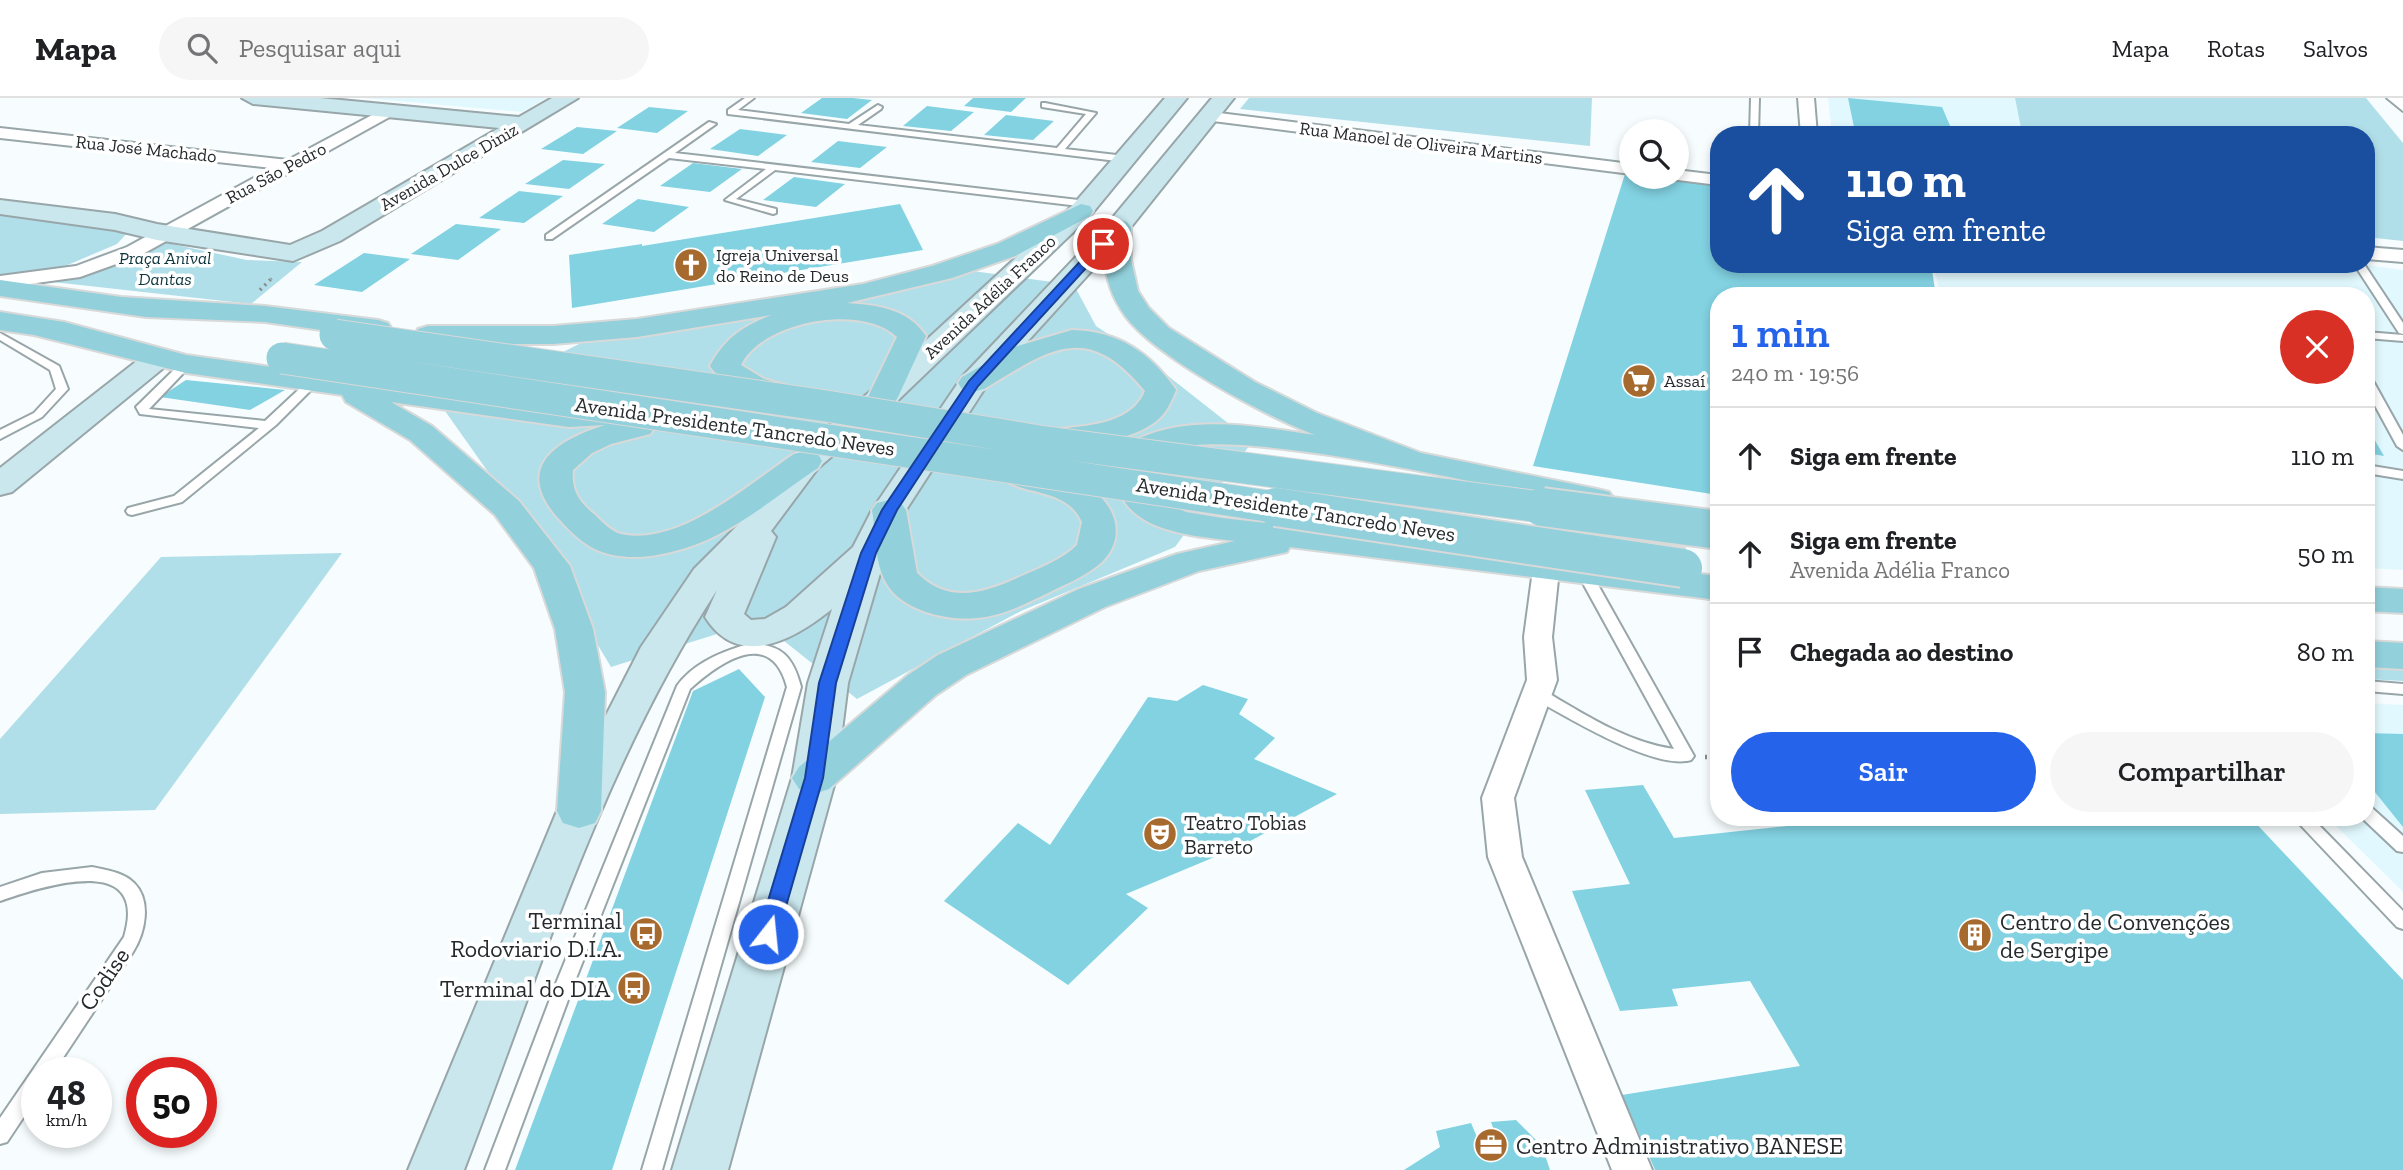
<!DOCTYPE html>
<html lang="pt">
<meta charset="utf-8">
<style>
:root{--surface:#fff;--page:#f6f6f6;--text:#202124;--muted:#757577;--line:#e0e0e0;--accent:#2563eb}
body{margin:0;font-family:"Zilla Slab",serif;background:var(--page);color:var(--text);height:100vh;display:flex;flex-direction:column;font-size:26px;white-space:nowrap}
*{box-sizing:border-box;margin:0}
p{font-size:23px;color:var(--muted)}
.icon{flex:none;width:38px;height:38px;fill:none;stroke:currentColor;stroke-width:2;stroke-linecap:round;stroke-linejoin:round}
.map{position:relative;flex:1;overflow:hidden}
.drawer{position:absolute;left:1710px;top:189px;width:665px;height:539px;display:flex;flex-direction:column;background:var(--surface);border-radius:28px;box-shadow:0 4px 10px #0003}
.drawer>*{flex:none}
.hud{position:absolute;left:1710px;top:28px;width:665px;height:147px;border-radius:28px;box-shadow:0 4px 10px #0003;background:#1a4fa0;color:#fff;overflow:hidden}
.tools{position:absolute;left:1619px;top:21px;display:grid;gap:14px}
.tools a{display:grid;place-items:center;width:70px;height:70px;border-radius:50%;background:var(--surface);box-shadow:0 4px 10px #0003;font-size:35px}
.speed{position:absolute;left:21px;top:959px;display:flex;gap:14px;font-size:35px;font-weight:700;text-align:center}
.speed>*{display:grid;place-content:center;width:91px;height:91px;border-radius:50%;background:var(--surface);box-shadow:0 4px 10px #0003;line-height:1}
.speed small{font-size:18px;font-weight:400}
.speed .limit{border:10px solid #d22;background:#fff;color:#111}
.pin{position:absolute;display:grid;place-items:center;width:60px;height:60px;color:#fff;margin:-30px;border:4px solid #fff;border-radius:50%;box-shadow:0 2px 7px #0007}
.me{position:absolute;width:77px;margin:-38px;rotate:16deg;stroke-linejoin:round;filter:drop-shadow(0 0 5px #0008)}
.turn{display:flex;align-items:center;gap:24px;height:147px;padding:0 21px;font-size:32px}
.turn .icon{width:91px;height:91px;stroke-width:2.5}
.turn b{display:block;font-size:49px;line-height:60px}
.round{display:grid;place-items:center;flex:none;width:74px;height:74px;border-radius:37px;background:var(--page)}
.overview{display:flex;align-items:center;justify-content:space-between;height:119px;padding:0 21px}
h1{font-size:42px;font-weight:600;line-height:52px;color:var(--accent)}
.action{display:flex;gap:14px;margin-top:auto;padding:14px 21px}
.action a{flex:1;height:80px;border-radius:42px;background:var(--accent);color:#fff;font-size:28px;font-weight:600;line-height:80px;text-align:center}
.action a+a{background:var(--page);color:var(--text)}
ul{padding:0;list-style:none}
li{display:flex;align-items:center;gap:21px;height:98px;padding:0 21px;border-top:2px solid var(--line)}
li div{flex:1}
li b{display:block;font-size:26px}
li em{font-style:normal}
header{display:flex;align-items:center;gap:42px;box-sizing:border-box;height:98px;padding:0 35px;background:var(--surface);border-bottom:2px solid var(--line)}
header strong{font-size:33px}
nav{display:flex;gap:38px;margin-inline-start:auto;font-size:24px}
.search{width:490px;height:63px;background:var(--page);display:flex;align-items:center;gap:18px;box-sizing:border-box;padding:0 24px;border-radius:38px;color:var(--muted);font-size:26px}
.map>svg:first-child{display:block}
.built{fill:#e1f9fe}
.green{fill:#b1dfe9}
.building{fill:#82d2e2}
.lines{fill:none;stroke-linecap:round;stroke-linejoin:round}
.lane-casing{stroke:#98a6a9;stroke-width:4}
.street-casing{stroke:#98a6a9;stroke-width:4}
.secondary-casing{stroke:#98a6a9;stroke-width:4}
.primary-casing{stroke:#d8d9d9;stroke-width:4}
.path-far2{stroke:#878d8e;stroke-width:2.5;stroke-dasharray:1 3.5;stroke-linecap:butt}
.path-far1{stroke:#878d8e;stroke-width:3.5;stroke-dasharray:2 4.5;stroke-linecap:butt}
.path{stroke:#878d8e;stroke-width:4.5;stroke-dasharray:2 5;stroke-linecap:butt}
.lane{fill:#fff;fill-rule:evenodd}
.street{fill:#fff;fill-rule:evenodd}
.secondary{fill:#c9e7ed;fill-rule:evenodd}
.primary{fill:#92d0db;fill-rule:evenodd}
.primary-bridge-far1-casing{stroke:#d8d9d9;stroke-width:33;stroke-linecap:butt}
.primary-bridge-casing{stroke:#d8d9d9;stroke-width:42;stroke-linecap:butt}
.primary-bridge-far1{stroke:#92d0db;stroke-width:31}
.primary-bridge{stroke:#92d0db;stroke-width:38}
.route{fill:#2563eb;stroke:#184099;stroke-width:2}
.labels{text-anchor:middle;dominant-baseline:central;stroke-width:7;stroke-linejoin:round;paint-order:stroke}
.far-street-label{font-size:18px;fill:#252a2c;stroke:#fff}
.far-poi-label{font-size:18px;fill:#252a2c;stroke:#fff;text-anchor:start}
.far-park-label{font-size:18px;font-style:italic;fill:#0f363e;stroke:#fff}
.street-label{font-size:21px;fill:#252a2c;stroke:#fff}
.poi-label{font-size:21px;fill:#252a2c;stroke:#fff;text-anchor:start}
.near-poi-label{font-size:24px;fill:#252a2c;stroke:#fff;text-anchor:end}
.near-street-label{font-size:24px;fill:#252a2c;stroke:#fff}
</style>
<header>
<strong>Mapa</strong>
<div class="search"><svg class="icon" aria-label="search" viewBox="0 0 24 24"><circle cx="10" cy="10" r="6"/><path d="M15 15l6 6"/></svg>Pesquisar aqui</div>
<nav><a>Mapa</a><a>Rotas</a><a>Salvos</a></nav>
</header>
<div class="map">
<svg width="2403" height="1072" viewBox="0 0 2403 1072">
<rect width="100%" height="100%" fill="#f7fdfe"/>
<path class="built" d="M364,0H547L522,14Z
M1828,0H2015L2022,30L2091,37H1832Z
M1934,166H2358L2403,172V472L2366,470V198H1940Z
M2366,605L2403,607V794L2327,719H2366Z"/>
<path class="green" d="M1249,0H1592L1590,48L1240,11Z
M2015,0H2366L2403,45V143L2366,139V37H2091L2021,30Z
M0,113L106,127L128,134L117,146L63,169L0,178Z
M158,143L247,162L302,164L251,206L35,182Z
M973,173L1074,187L1096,228L1149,263L1252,344L1175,449L1021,513L857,601L759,523L611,569L527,429L445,313L589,241L862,200Z
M342,455L155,712L0,716V641L161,459Z
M2366,564L2403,566V583L2366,581Z"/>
<path class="building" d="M822,0H853L872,2L847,21L801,15Z
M973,0H1026L1011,14L964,8Z
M1848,0L1942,9L1954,37L1854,29Z
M927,8L974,14L951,33L903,28Z
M649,9L688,13L657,35L617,30Z
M1006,17L1054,23L1033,42L984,37Z
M577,29L617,33L583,56L541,51Z
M2021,30L2073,35V37H2024Z
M740,31L787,37L758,58L710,51Z
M838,43L887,49L860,70L811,64Z
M563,62L605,66L569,91L525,86Z
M693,65L742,71L710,94L660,88Z
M1625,76L1718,87V166H1931L1936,198H1718V397L1533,368Z
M794,79L845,86L816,109L763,102Z
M519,93L563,98L524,125L479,120Z
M638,101L689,109L654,134L602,126Z
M900,106L923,152L572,210L569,157L642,146V148Z
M456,126L501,131L458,162L411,156Z
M364,155L410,161L362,194L314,187Z
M186,282L285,292L250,312L160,299Z
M2366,327L2384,358L2366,355Z
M739,571L765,599L612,1072H515L693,593Z
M1203,587L1248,601L1239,616L1275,640L1254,661L1337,696L1241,748L1126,796L1148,810L1068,887L944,803L1018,725L1050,747L1148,599L1177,603Z
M2366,635L2403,636V729L2366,683Z
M1643,687L1674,740L1872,719H2250L2403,882V1072H1655L1622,997L1800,968L1750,883L1672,891L1678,908L1620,913L1572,793L1630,786L1585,692Z
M1516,1022L1542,1048L1550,1072H1404L1440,1049L1436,1033L1471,1025L1480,1046L1499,1047L1491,1024Z"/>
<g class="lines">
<g class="lane-casing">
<path id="lane" d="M745,0H754L738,12L849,26L878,7L882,9L881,11L858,27L1057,50L1086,16L1042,9V5H1045L1096,15L1065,51L1125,58L1129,61L1125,64L728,16V12Z
M1751,0H1759L1758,37H1750Z
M709,24L716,26L675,55L1087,103L1091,106L1087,109L775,72L736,101L776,111V115L773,116L725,102L766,71L669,60L552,141H546V137Z
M2354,166H2364L2403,225V236L2399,235Z
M2366,234L2403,237V243L2366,240Z
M0,235L59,268L68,291L42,319L0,341V332L34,315L56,291L50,272L0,242Z
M186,263L191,266L190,268L149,311L265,323L309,282H317L319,284L276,327L182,404L132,417L128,416L126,413L128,410L174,398L259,330L140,316L136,309L138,307L182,264Z
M2366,278L2372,281L2403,337V352L2397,348L2366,291Z
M2366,367L2403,373V381L2366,375Z
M1586,474L1593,478L1694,658L1691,662C1655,673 1565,618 1533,600L1531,596L1533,592H1543C1584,616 1626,644 1674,651L1579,478Z
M749,546C782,546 793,559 801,589L662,1072H642L787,589C771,529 721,563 690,591L575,883L505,1072H485L557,883L677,588C693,565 723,553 749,546Z
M2366,583L2403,586V596L2366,593Z
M2366,708L2372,710L2403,738V754L2397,753L2361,719H2366Z
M2293,719H2311L2403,813V831L2397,829Z
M92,769C106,772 123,774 134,785C152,803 145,835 133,854L53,975H37V999L7,1044L0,1046V1020L124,839C150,752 41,789 0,803V789L42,775Z"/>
</g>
<g class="street-casing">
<path id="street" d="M1798,0H1814L1817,37H1801Z
M2387,0H2403V13Z
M387,9L393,11V17L141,157L80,179L0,190V178L76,168L127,149L272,70L0,40V30L288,62Z
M1211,14L1631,66V76L1205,22V16Z
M1676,72L1718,77V87L1670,81L1676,79Z
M2366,149L2403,152V164L2366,161Z
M1546,464L1555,466L1559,472L1552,539L1557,582L1514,700L1522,759L1652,1072H1612L1488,759L1482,700L1527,582L1524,539L1533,472L1537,466Z"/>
</g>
<g class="secondary-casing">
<path id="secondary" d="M242,0H320L519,19L552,0H578L340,143L293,163L157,142L115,132L0,116V102L115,116L157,126L290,147L322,133L499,30L253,6Z
M1165,0H1187L1090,118L894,306L818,370L771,433L776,439L744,516L751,522L765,521L786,509L853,449L872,412L962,279L1109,124L1212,0H1234L1127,134L985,290L906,412L886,455L848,585L836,680L728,1072H672L792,680L808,585L832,511C795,541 739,573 705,519L717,492C602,668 539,876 464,1072H408L557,713L641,549L694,471L755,410L794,356L872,292L1072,108Z
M157,252L167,255L172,261L167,267L12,394L0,397V370L147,255Z"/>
</g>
<g class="primary-casing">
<path id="primary" d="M1081,106L1090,108L1093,113L1090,118L1015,158L952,180L847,205C878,207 908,211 926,238L898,299L894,306L883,308L872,306L868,299L897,239C862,205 762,223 741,267L764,281L798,291L802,298L798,305C769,312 727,292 710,268C725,240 742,229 771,217L637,239L553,246H428L418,243L414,237L418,231L428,228H553L637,221L863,186L932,168L997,146Z
M1118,121L1127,124L1131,129V162L1138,193L1149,210L1169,230L1255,284L1317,315L1421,355L1597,391L1609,394L1614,401L1609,408L1597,411C1523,396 1208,317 1156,358L1152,373L1156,400L1186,414L1222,420L1718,478V502L1290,449L1287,454L1199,473L1105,509L966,577L936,597L829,691L814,696L799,691L792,680L799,669L908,577L938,557L1079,491L1177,456L1235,443C1193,438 1115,433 1118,375C1119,363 1128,345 1140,340C1193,316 1260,329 1315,337C1266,318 1157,260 1126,219C1112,200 1104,179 1105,154C1105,144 1103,132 1109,124Z
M0,182L121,199L265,208L378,222L388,225L392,231L388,237L378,240L265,224L146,219L0,198Z
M0,214L64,224L186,257L569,311C594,309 623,312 644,296L642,291L609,277L605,271L609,265C629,260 648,272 667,280L675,298L663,312L643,320L650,322L655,329L650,336L611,346L592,355L573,372C571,393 579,404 595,417C602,424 612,434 621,436C679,449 749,386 794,356L806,353L818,356L822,363L818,370C771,401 727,442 671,454C647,460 620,462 597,452C583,446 570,433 560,422C513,371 554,343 605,327L569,329L391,304L432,328L519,403L570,468L593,531L605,594L601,713L595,725L579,730L563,725L557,713L565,594L555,531L534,470L495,417L410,342L346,304L342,297L186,275L34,237L0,232Z
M1072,232C1118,233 1150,254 1176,292C1171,304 1166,316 1155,324C1131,343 1062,356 1033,349L1028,342L1033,335C1069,326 1128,334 1145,293C1087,222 1050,251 984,291L973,294L962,291L958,285L962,279L1014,249Z
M1018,367C1040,372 1064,377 1084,387C1117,404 1129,443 1097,468C1083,479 1066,486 1050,494C1027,505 1003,518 976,520C950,523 910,514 892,493C873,470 877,440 872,412L877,405L889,402L901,405L906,412L917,475C950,508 987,494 1024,477C1042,469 1063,461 1077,447L1082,424C1066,387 1016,399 1001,377L1006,370Z
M2366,489L2403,491V515L2366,513Z
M2366,543L2403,545V571L2366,569Z"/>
</g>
<path class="path-far2" d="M271,181L274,178"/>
<path class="path-far1" d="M260,192L272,180"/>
<path class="path" d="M1705,659H1718"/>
<use href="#lane" class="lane"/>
<use href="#street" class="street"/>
<use href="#secondary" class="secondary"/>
<use href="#primary" class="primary"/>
<g class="primary-bridge-far1-casing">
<path id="primary-bridge-far1" d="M335,237L826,308L1039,343L1556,411
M282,260L1287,411"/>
</g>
<g class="primary-bridge-casing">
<path id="primary-bridge" d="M1276,409L1683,470
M1542,409L1718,432"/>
</g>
<use href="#primary-bridge-far1" class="primary-bridge-far1"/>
<use href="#primary-bridge" class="primary-bridge"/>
</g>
<path class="route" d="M1099,143L1108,146L978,288L897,412L876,455L836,585L823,680L778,836L775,842H761L758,836L805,680L819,585L861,455L882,412L969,283Z"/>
<defs>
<g id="church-disc" transform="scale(1.75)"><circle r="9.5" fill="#a76a2e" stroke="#fff"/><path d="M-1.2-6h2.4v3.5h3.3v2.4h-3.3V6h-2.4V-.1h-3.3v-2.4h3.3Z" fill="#fff"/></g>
<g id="supermarket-disc" transform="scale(1.75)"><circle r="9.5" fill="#a76a2e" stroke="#fff"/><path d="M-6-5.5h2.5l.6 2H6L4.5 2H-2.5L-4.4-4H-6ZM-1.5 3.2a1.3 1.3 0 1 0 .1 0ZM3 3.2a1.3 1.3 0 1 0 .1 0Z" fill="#fff"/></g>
<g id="theatre-disc" transform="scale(1.75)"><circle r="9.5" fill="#a76a2e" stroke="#fff"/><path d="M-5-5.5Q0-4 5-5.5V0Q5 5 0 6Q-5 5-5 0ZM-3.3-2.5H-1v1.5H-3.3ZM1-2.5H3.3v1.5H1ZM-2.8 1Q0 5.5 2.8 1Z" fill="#fff"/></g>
<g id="bus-disc" transform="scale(1.75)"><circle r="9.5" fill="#a76a2e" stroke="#fff"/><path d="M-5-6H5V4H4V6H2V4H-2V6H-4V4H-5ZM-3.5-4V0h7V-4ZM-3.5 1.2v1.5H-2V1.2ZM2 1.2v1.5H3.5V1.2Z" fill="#fff"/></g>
<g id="building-disc" transform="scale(1.75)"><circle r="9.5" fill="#a76a2e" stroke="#fff"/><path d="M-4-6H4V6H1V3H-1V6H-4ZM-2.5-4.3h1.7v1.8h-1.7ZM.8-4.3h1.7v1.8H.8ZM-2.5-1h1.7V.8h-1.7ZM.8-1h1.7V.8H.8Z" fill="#fff"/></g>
<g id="office-disc" transform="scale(1.75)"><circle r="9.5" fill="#a76a2e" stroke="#fff"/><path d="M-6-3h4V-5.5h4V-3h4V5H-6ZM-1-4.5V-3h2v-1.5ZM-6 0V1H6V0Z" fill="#fff"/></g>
</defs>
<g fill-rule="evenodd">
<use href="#church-disc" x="691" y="167"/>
<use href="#supermarket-disc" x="1639" y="283"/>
<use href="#theatre-disc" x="1160" y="736"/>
<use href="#bus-disc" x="646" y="836"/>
<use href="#building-disc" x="1975" y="837"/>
<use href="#bus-disc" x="634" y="890"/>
<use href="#office-disc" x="1491" y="1047"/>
</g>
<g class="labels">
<g class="far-street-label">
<text transform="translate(1421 45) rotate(7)">Rua Manoel de Oliveira Martins</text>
<text transform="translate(146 51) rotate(6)">Rua José Machado</text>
<text transform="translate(449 69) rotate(-30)">Avenida Dulce Diniz</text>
<text transform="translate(276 75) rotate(-28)">Rua São Pedro</text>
<text transform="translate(990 199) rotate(-43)">Avenida Adélia Franco</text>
</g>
<g class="far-poi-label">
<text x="716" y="157">Igreja Universal<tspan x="716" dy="21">do Reino de Deus</tspan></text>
<text x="1664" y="283">Assaí</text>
</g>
<g class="far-park-label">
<text x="165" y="160">Praça Anival<tspan x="165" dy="21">Dantas</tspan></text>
</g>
<g class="street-label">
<text transform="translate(735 328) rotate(8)">Avenida Presidente Tancredo Neves</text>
<text transform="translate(1296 411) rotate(9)">Avenida Presidente Tancredo Neves</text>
</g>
<g class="poi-label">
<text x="1184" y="724">Teatro Tobias<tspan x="1184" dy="24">Barreto</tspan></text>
</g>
<g class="near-poi-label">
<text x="622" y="822">Terminal<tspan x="622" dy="28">Rodoviario D.I.A.</tspan></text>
<text x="2000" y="823" text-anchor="start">Centro de Convenções<tspan x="2000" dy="28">de Sergipe</tspan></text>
<text x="610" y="890">Terminal do DIA</text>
<text x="1516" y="1047" text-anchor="start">Centro Administrativo BANESE</text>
</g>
<g class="near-street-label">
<text transform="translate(104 881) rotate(-56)">Codise</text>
</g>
</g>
</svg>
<div class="tools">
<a><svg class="icon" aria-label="search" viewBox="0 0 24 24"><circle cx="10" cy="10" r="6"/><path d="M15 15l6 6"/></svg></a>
</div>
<div class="speed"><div>48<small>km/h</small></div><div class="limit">50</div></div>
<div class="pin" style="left:1103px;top:146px;background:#d93025"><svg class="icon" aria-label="arrive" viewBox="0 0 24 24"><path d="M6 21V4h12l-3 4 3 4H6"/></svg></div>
<svg class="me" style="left:768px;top:836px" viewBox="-20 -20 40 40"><circle r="17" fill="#2563eb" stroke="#fff" stroke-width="3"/><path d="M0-11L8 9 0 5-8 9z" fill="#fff"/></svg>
<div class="hud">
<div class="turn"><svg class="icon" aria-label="ahead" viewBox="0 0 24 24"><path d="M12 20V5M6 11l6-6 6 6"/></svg><div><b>110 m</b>Siga em frente</div></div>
</div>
<section class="drawer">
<div class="overview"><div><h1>1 min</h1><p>240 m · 19:56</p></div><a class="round" style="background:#d93025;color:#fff"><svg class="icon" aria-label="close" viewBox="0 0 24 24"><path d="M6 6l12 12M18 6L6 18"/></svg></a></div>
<ul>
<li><svg class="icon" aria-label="ahead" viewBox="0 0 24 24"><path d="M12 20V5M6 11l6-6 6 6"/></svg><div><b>Siga em frente</b></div><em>110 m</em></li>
<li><svg class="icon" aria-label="ahead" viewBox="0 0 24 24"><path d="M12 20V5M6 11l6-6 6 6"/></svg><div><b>Siga em frente</b><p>Avenida Adélia Franco</p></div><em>50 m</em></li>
<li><svg class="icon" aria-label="arrive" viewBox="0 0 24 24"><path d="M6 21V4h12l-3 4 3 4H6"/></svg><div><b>Chegada ao destino</b></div><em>80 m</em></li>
</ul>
<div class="action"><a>Sair</a><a>Compartilhar</a></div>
</section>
</div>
